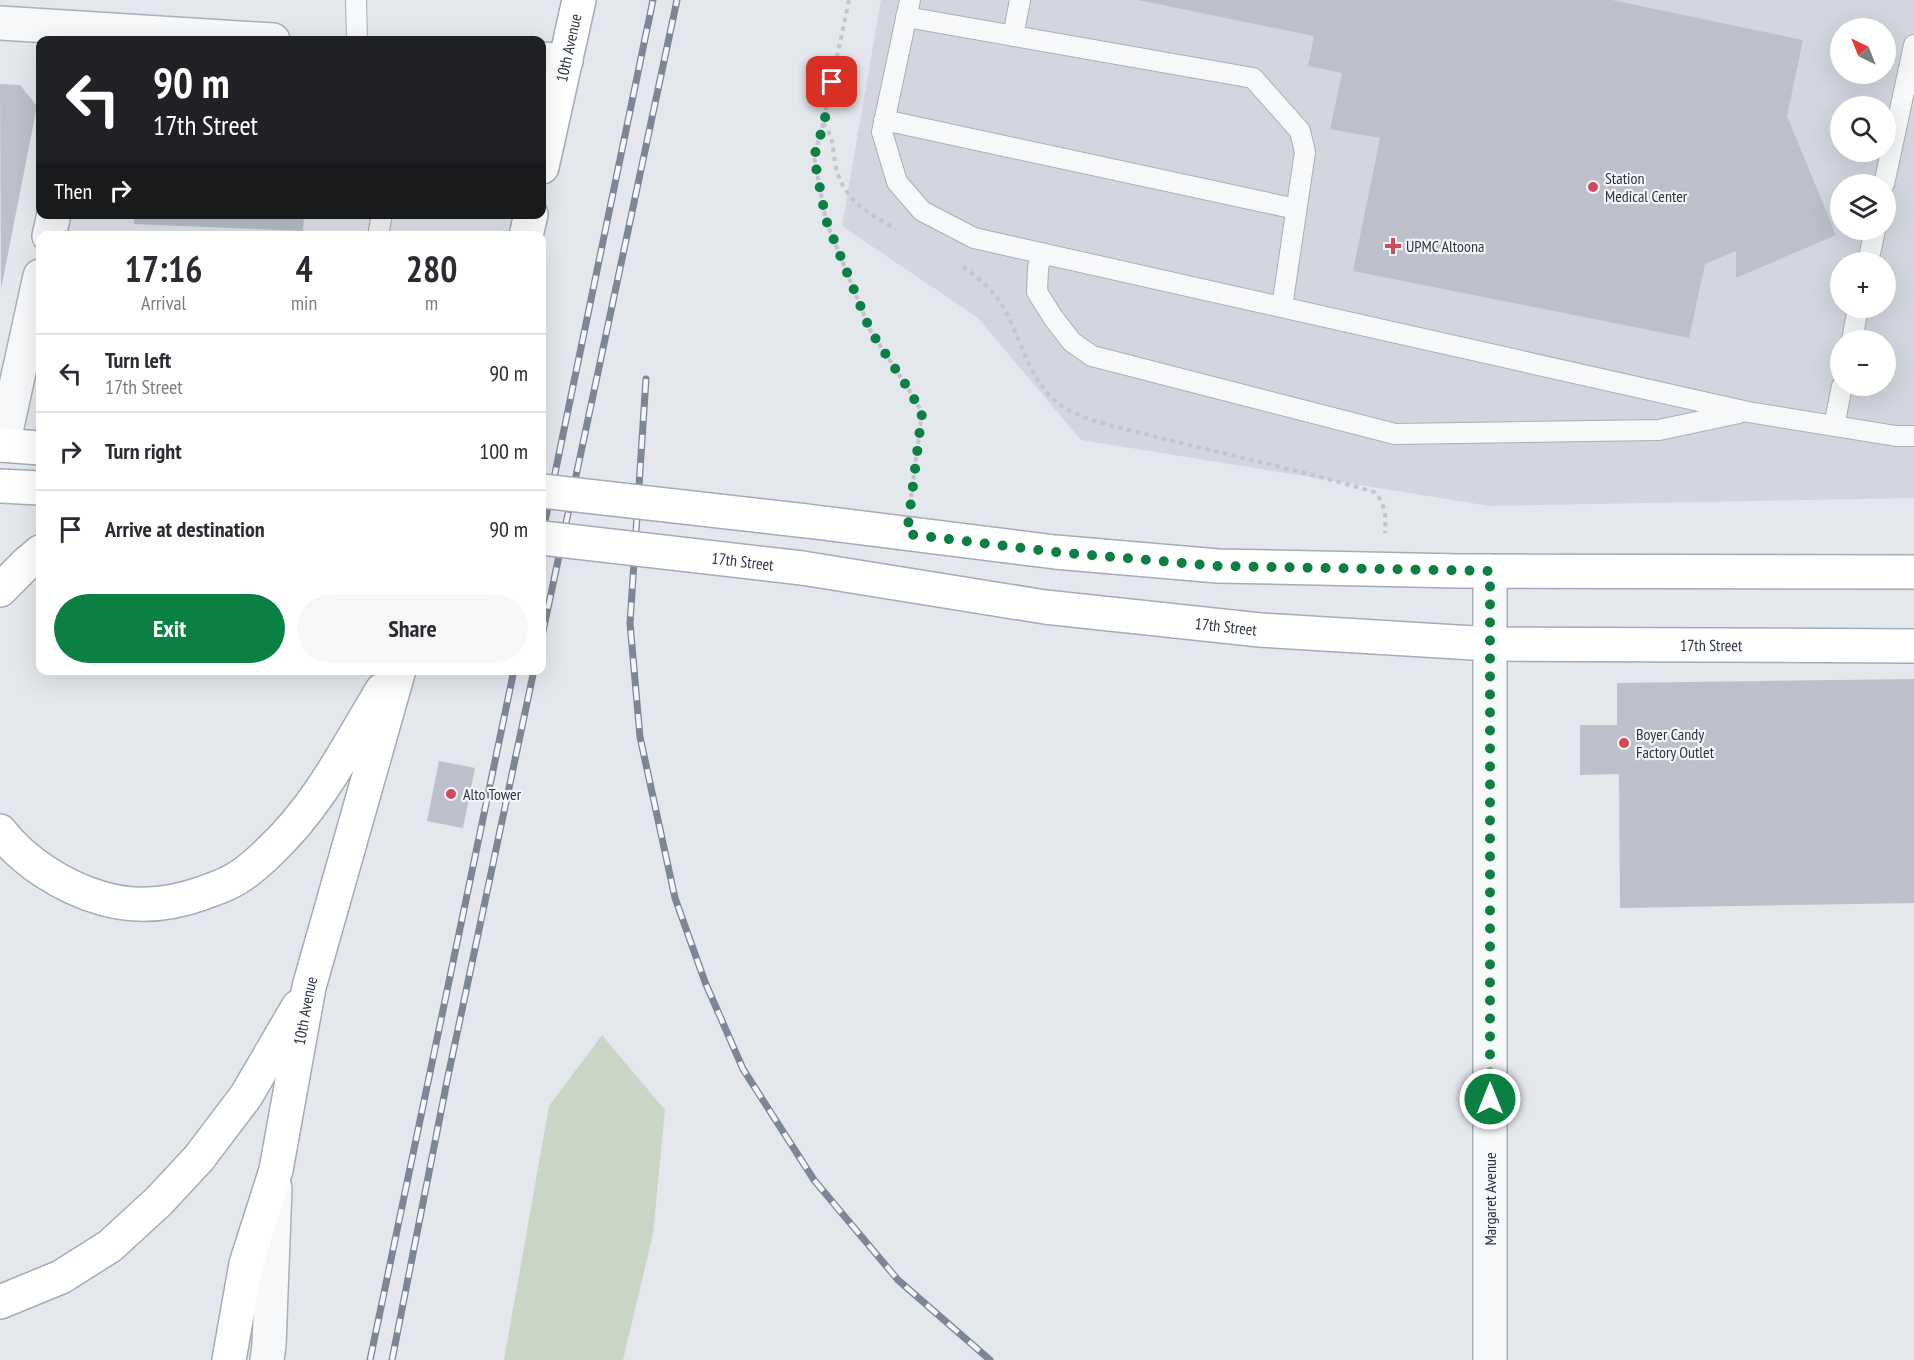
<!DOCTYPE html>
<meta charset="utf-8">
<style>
:root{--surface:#fff;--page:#f7f7f7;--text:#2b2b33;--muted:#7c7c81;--line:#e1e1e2;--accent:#0b8043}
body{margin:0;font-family:"PT Sans Narrow",sans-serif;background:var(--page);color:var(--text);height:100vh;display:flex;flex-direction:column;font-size:22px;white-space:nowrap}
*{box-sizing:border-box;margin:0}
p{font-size:20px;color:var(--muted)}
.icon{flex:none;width:33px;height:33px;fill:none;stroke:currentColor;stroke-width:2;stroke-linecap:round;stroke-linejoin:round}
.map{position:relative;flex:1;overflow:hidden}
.sheet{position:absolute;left:36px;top:231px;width:510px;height:444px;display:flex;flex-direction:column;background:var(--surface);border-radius:12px;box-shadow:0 6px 24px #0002}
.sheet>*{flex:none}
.hud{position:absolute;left:36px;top:36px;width:510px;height:183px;border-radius:12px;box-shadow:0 6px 24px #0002;background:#202124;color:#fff;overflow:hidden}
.needle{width:39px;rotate:317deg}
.controls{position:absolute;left:1830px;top:18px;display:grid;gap:12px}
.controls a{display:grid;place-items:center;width:66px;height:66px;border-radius:50%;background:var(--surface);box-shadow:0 6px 24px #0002;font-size:30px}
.pin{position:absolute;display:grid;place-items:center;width:51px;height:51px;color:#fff;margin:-26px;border-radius:12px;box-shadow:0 3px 9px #0006}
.me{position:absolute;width:66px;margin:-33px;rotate:0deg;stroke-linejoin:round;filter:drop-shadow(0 0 4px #0008)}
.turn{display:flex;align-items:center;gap:21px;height:126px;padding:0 18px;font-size:27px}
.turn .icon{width:78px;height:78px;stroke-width:2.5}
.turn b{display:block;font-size:42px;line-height:51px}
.then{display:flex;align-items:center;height:57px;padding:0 18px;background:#0003;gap:12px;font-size:22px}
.eta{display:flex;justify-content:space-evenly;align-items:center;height:102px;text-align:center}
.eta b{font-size:36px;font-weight:700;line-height:42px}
.primary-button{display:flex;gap:12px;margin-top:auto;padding:12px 18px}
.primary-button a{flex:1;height:69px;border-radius:36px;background:var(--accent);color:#fff;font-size:24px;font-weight:700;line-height:69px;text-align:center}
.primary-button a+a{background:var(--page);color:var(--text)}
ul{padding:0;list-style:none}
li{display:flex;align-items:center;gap:18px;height:78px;padding:0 18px;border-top:2px solid var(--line)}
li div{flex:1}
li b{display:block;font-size:22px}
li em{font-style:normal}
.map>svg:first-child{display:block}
.built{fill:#d2d6de;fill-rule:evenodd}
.green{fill:#c9d6c5}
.building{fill:#bbc0ca}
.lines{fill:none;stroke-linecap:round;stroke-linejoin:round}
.service-casing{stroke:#a9aeb7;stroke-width:22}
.minor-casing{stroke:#a9aeb7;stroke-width:36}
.tertiary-casing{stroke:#a9aeb7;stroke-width:36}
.primary-casing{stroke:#a3abb8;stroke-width:36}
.path{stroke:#c2c5cb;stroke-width:4;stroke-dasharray:4.5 4.5;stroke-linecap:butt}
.service{stroke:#f7f8fa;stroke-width:20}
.minor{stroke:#f7f8fa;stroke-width:33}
.tertiary{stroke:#f7f8fa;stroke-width:33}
.primary{stroke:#fff;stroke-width:33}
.rail-casing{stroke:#7d8696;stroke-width:7}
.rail{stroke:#f4f6f9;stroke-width:4.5;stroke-dasharray:14;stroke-linecap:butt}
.primary-bridge-casing{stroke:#a3abb8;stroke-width:36;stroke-linecap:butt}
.primary-bridge{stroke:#fff;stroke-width:33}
.route{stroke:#0b8043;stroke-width:10;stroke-dasharray:0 18}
.poi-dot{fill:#d1495b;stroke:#f4f6f9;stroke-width:2}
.labels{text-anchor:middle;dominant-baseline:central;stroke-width:4.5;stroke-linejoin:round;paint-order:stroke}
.street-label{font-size:16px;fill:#2b3445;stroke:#f4f6f9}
.poi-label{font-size:16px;fill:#2b3445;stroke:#f4f6f9;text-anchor:start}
</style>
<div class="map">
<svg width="1914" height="1360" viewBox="0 0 1914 1360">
<rect width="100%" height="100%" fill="#e4e7ec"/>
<path class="built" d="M881,0H1914V498L1490,506L1081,440L978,318L842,226ZM1840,28H1886V74H1840ZM1840,106H1886V152H1840ZM1840,184H1886V230H1840ZM1840,262H1886V308H1840ZM1840,340H1886V386H1840Z"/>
<path class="green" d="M602,1035L665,1110L653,1234L623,1360H504L549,1106Z"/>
<path class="building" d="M1138,0H1612L1803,40L1787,116L1836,235L1736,278V251L1705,264L1689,338L1353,271L1380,138L1330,129L1342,73L1308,66L1314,36Z
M0,84L20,85L37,106L1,289Z
M134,214H304L303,231L134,224Z
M1914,679V903L1620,908L1619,774L1580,775V725H1617V683Z
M439,761L475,768L463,828L427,821Z"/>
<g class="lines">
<g class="service-casing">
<path id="service" d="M356,0L357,40
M910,0L882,132L897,182L922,211L974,238L1748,412L1896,436H1914
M906,17L1253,78L1300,131L1305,152L1282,307
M1013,36L1020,0
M884,120L1296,209
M1884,184L1914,45
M378,236L382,214
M1042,253L1038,268L1037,292L1054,319L1072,342L1092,356L1395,434L1659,430L1739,413
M1868,262L1875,230
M1852,340L1858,308
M1834,426L1842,386"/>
</g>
<g class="minor-casing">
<path id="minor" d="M0,23L273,40
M542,59L566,61
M49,236L54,214
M3,445L40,276
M1490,571V1360"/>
</g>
<g class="tertiary-casing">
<path id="tertiary" d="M267,1360L269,1345L275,1188"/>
</g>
<g class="primary-casing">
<g id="primary">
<path id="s1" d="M542,167L579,0"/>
<path d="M526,236L531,214"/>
<path d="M0,445L40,448"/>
<path d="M0,486L40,488"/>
<path d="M807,521L1055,552L1218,566L1459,571L1914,572"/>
<path id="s2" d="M802,568L1045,607L1260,630L1490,644L1914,646"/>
<path d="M0,590L27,563L40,552"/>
<path d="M0,831C24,862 63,887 101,898C134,908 170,905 203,893C211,890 220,887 228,883C244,876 259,862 271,850C319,805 348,746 382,690"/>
<path d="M0,1302L61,1277L110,1246L159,1201L199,1158L246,1096L298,1007"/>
<path id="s3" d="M229,1360L246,1264L276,1170L309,987L399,670"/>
</g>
</g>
<path class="path" d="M849,0L823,123L814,157L826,221L870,330L909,390L922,413L911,497
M823,123C834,139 832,144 835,163C842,199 866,212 896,229
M963,267C979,278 995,291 1004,309C1022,340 1028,379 1058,403C1080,421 1128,429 1157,437C1229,455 1303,471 1374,492C1386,503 1386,518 1385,533"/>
<use href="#service" class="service"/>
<use href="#minor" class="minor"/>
<use href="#tertiary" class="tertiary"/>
<use href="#primary" class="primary"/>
<g class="rail-casing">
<path id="rail" d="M646,379L630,623L640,737L675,898L705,982L743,1069L814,1180L898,1280L990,1360
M542,536L653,0
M542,636L677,0
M370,1360L514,670
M392,1360L447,1081L534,670"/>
</g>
<use href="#rail" class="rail"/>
<g class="primary-bridge-casing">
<g id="primary-bridge">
<path d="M542,491L807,521"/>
<path id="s4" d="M542,538L802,568"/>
</g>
</g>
<use href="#primary-bridge" class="primary-bridge"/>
</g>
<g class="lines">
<path class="route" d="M832,82L824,123L814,157L826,220L870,330L909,390L922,413L907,534L1055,552L1218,566L1490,571V1099"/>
</g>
<g class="poi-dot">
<circle cx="1593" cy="187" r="6"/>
<path d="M1390 237h6v6h6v6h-6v6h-6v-6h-6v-6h6z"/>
<circle cx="1624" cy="743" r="6"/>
<circle cx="451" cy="794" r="6"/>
</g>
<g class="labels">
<g class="street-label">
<text stroke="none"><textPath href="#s1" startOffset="122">10th Avenue</textPath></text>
<text stroke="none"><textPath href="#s4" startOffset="202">17th Street</textPath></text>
<text stroke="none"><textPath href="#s2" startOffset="428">17th Street</textPath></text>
<text stroke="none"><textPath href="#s2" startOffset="914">17th Street</textPath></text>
<text stroke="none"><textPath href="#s3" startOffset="358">10th Avenue</textPath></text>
<text transform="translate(1490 1199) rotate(-90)">Margaret Avenue</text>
</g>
<g class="poi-label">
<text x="1605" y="178">Station<tspan x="1605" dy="18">Medical Center</tspan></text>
<text x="1406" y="246">UPMC Altoona</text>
<text x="1636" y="734">Boyer Candy<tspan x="1636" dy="18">Factory Outlet</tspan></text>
<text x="463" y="794">Alto Tower</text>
</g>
</g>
</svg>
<div class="controls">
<a><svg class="needle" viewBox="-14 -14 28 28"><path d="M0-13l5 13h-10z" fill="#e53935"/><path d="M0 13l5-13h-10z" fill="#7c7c81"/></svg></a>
<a><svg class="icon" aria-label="search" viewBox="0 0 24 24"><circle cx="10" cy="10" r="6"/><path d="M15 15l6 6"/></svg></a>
<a><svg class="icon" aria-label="layers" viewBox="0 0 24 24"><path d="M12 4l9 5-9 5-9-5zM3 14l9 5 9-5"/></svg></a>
<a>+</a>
<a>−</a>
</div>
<div class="pin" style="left:832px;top:82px;background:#d93025"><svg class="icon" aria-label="arrive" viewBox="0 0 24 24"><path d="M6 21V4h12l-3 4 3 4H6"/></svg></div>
<svg class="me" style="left:1490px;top:1099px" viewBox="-20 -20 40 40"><circle r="17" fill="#0b8043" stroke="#fff" stroke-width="3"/><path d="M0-11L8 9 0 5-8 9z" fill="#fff"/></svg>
<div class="hud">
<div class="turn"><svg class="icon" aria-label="left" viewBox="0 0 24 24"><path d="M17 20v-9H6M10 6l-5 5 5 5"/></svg><div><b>90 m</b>17th Street</div></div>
<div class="then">Then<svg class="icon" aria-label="right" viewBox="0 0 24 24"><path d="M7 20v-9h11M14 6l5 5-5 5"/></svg></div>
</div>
<section class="sheet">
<div class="eta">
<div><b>17:16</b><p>Arrival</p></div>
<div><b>4</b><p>min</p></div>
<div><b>280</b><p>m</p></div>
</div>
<ul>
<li><svg class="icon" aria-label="left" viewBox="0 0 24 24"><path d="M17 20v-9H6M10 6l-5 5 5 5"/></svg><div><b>Turn left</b><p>17th Street</p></div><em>90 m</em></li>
<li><svg class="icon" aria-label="right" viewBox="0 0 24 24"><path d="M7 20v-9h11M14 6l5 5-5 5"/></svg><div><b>Turn right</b></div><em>100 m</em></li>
<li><svg class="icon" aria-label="arrive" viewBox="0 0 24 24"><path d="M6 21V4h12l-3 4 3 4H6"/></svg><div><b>Arrive at destination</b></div><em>90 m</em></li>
</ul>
<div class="primary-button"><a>Exit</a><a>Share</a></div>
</section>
</div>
